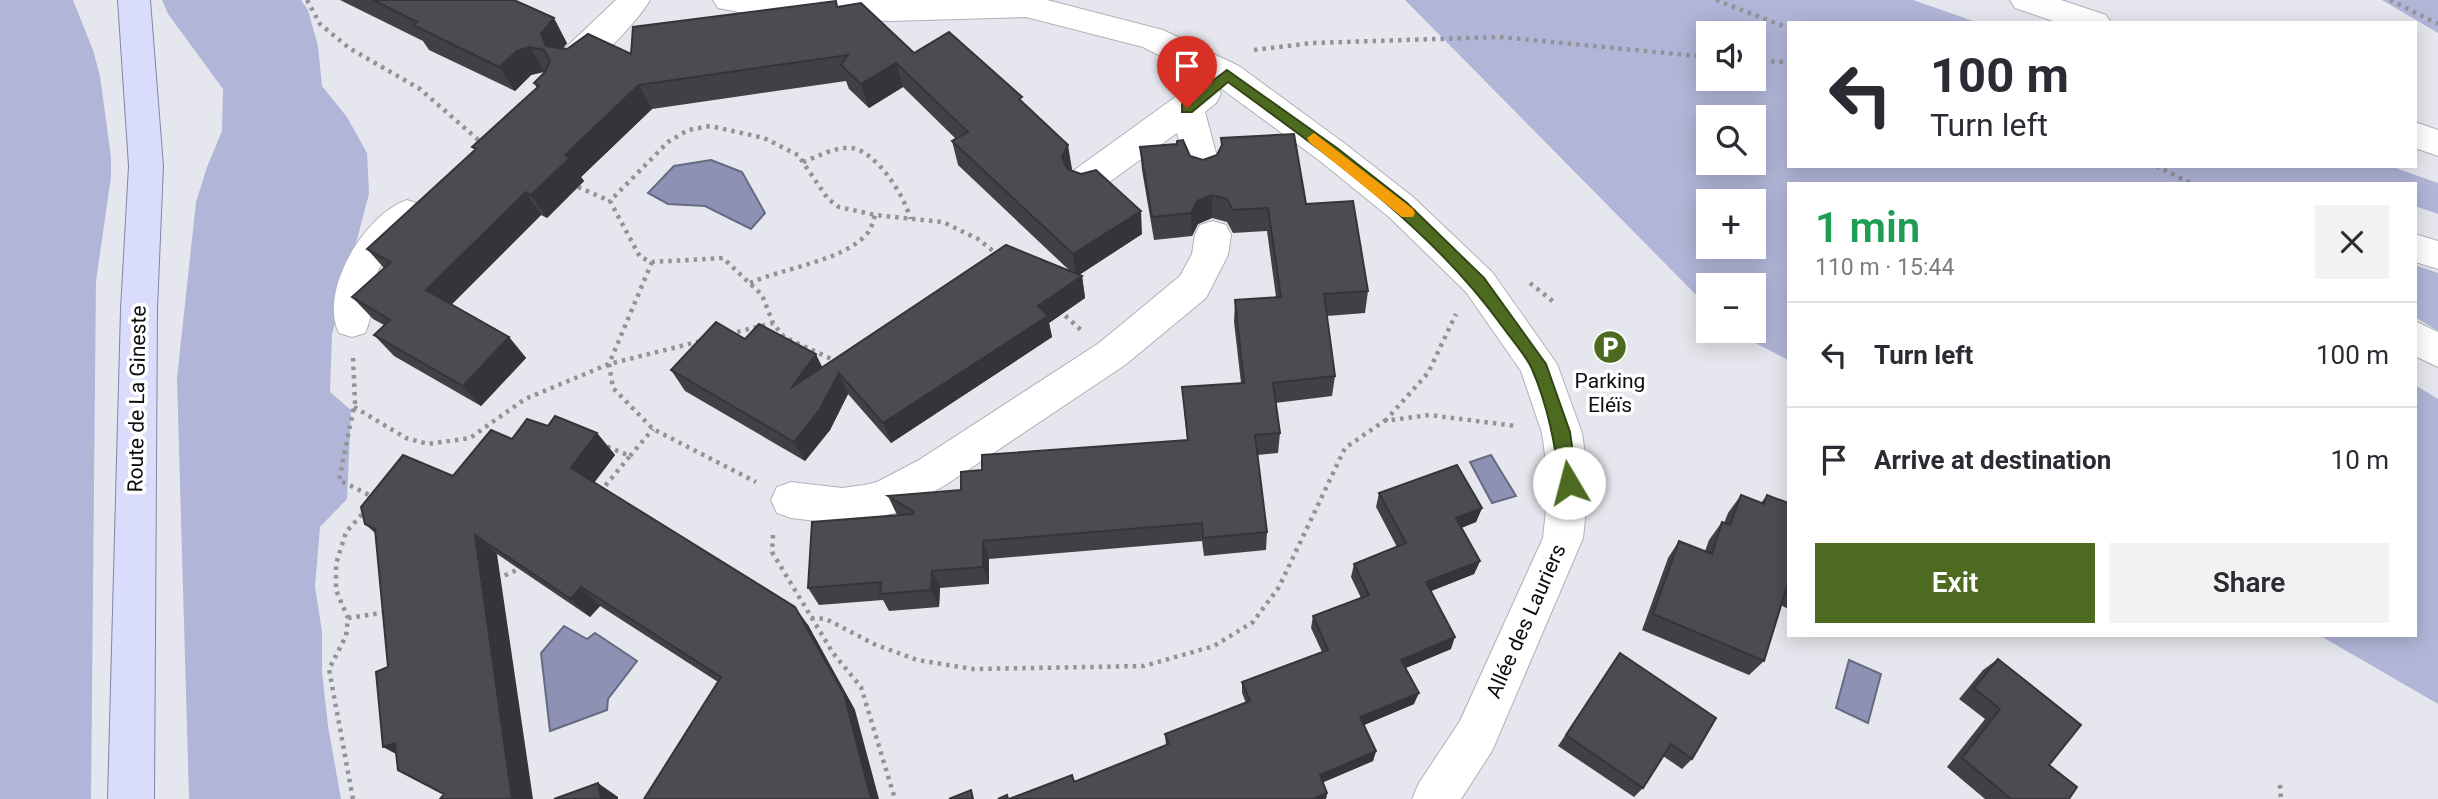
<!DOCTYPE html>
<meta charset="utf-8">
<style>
:root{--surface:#fff;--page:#f2f2f3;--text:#2b2b33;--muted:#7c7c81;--line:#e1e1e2;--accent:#4d6b20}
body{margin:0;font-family:Roboto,sans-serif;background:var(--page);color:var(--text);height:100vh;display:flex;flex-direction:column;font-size:26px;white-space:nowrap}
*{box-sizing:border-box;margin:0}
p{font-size:23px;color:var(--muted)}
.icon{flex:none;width:38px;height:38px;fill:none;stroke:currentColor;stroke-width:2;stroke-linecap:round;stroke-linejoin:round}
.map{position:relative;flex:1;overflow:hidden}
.drawer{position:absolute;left:1787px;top:182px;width:630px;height:455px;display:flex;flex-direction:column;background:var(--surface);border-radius:0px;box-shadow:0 4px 18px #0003}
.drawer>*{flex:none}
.hud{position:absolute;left:1787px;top:21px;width:630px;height:147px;border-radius:0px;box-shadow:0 4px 18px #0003;background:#fff;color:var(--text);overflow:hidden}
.buttons{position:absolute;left:1696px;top:21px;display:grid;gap:14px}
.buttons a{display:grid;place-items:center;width:70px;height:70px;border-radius:0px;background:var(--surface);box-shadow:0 4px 18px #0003;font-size:35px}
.pin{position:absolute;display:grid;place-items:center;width:60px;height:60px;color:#fff;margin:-72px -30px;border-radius:50% 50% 50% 0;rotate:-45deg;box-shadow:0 0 7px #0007}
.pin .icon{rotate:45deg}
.me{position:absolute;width:77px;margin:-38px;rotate:352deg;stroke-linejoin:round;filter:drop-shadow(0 0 5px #0008)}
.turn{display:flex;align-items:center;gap:24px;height:147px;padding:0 28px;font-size:32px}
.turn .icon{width:91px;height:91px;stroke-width:2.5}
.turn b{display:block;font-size:49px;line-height:60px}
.round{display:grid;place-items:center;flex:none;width:74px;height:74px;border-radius:0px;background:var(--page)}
.headline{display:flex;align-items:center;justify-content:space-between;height:119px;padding:0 28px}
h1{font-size:42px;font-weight:600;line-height:52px;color:#1e9e55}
.action{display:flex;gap:14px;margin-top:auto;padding:14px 28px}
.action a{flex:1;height:80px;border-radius:0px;background:var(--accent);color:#fff;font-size:28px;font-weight:600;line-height:80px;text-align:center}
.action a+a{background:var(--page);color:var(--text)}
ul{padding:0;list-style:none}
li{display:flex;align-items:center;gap:21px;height:105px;padding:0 28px;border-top:2px solid var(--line)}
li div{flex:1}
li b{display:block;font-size:26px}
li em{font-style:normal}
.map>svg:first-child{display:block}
.green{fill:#b1b6d8;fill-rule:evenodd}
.water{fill:#8d92b4;stroke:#666a82;stroke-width:2}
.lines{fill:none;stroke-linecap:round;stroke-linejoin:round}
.street-casing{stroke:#b0b1b8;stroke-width:2}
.primary-casing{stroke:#8085a5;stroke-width:2}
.path{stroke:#929398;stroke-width:4.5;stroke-dasharray:3.5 5;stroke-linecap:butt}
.street{fill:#fff;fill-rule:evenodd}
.primary{fill:#d9dcfa;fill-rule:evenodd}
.wall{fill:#404147}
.shaded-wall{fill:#343539}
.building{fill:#4b4c52;stroke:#343539;stroke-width:2}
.route{fill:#4d6b20;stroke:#324615;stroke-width:2}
.slow{fill:#f59e0b}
.labels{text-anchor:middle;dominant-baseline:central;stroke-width:7;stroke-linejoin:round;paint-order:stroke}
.poi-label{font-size:21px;fill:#0c0d0f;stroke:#fff}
.street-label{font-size:21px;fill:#0c0d0f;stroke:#fff}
</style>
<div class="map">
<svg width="2438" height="799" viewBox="0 0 2438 799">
<rect width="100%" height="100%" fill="#e6e7ee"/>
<path class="green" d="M0,0H73L93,50L100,76L111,157V177L96,281L91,799H0Z
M162,0H301L308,10L318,46L322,86L347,117L367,153L369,194L332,334L330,392L351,410L347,499L320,527L315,587L322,631V671L328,726L341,799H189L177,378L196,202L207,167L222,131L223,89L168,14Z
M1405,0H1913L1979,23H1788V166H2390L2438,183V214L2415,206V184H1788V360L1732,331H1754V285H1708V307ZM1754,33V79H1708V33ZM1754,117V163H1708V117ZM1754,201V247H1708V201Z
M2382,0H2438V33Z
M2415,265L2438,273V331L2415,317Z
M2415,385L2438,399V704L2319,635H2415Z"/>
<path class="water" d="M711,160L742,172L765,213L751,229L705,206L668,204L648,193L674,166Z
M1491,455L1516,496L1492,503L1470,462Z
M564,626L587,639L595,633L637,661L608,699L607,710L550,731L541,653Z
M1849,660L1881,674L1868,723L1836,708Z"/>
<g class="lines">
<g class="street-casing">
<path id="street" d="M616,0H650C639,19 602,59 583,69C575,73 569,71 561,68L557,60L561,52Z
M713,0H1047L1163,30L1239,66L1344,143L1413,197L1492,272L1557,364L1582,433L1589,483L1583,538L1492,751L1461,799H1412L1419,783L1460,721L1543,538L1549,483L1542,433L1521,371L1466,292L1389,217L1320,161L1215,84L1143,47L1026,17L890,21L760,16L718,8Z
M2010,0H2061L2106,15L2111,23H2059L2015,8Z
M1204,82L1216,85L1221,94L1216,103L1205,112L1220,168L1215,177L1203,181L1191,177L1177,133L1097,191L1085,194L1073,191L1068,181L1073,171L1192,85Z
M2415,122L2438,130V156L2415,148Z
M407,200L419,204L425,214C414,235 389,247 379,269C370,289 375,313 365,333L352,337L339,333C318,291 365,214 407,200Z
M1213,221L1226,225L1231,235L1228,255L1206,298L1125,365L947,484L898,512L864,521L842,524L791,518L777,513L771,500L777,487L791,482L842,488L864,485L877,482L919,460L1099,343L1180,276L1192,254L1195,235L1200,225Z
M2415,234L2438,241V269L2415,262Z
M2415,321L2438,332V367L2415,356Z"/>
</g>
<g class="primary-casing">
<path id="primary" d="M118,0H150L163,166L157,309L154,799H108L121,309L129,166Z"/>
</g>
<path class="path" d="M307,0L320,24L349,48L420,89L483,144
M1716,0L1788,28
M2390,0L2438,24
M1254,50L1312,43L1500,37L1708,57
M1754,61L1788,62
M803,162C817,157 834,147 850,148C874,148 906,197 910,219
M2156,166L2193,184
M578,187L610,201
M652,262L609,364L613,388L653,429L756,482
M750,283C783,268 842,261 866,235C871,230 873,222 875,215
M1530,283L1555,303
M1059,310L1081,330
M729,334L773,323
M353,358L355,402L339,480L373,497
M838,362L784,337L773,323L762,295L723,258L652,262L640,257L610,201L668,142L688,130L710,126L764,138L798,155L828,199L839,207L875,215L943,222L978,239L998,255
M354,407L406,438L428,444L470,438L525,399L609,364L701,341
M1385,421L1428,373L1456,314
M630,456L653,429
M600,492L630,456L603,445
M773,535L772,552L833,653L861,687L895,799
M497,579L521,568
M348,618L388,612
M811,618L826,619L874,644L917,660L973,669L1144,666L1214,646L1253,622L1279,587L1345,448L1384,421L1429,415L1516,426
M2280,785L2281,799
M353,799L329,669L346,636L348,618L336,590V564L346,532L365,511"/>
<use href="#street" class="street"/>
<use href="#primary" class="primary"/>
</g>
<path class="wall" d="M340,0H514L567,43L563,48L631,54L838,7L914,53L1023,103L1072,169L1071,170L1142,234L1079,275L1082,276L1085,298L1049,323L1052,337L891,443L848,394L830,430L805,461L685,391L671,370L745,339L822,367L1070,271L958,165L952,141L956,139L903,87L869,108L849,89L846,81L652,109L581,177L584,181L547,218L541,215L451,305L509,337L526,358L481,406L394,356L374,335L384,325L373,319L352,297L384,268L367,249L475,150L472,147L537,88L534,83L545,72L531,75L515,91L429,50L423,41Z
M1221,138L1306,204L1368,291L1365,313L1327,316L1335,376L1332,396L1275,403L1280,433L1278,453L1258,455L1267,532L1266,550L1204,556L1202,541L989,559V584L940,588L939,607L889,611L883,600L819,605L808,588L897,515L888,496L961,490L982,470L1187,440L1182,387L1241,383L1234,322L1235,300L1276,297L1267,231L1233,233L1227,222L1212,218L1198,224L1192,236L1154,240L1142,170L1140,147L1190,156L1203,160L1217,155L1221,148Z
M597,433L615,455L594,483L808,625L855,710L718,682L600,606L590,617L497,554L443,794L388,667L375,533L365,524L453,476L512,439Z
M1379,493L1482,508L1476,522L1461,528L1480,561L1474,574L1431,591L1451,649L1406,668L1414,704L1364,725L1376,751L1373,761L1323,782L1327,793L1326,799H998L1007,795L1009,799L1075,782L1166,746L1165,734L1246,703L1242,693V682L1322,652L1311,628L1313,616L1361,598L1351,577L1354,564L1397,547L1376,507Z
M1741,495L1761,503L1767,495L1788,503V609L1781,605L1764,661L1749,675L1642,630L1668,558L1679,541L1705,551L1709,540L1722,522L1724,523L1728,513Z
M1620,653L1692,759L1682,769L1663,756L1643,788L1634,797L1558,746Z
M1998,659L2049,765L2069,799H1985L1947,767L1985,719L1959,699L1983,670Z"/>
<path class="shaded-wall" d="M554,18L567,43L555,59L546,46L541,34Z
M530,47L544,71L531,75L515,91L499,67L517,51Z
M896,63L903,87L869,108L861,84Z
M639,85L652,109L581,177L584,181L547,218L531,195L565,155Z
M1068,145L1072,169L1066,180L1062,157Z
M526,192L541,215L444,312L426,290Z
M1212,195V218L1198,224L1192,236L1191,213L1197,201Z
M1141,211L1142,234L1076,277L1073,254Z
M1082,276L1085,298L1049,323L1052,337L891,443L883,423L1038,306Z
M509,337L526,358L481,406L463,386Z
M816,354L826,375L791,388Z
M839,373L848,394L830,430L805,461L794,442Z
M597,433L615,455L589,489L571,468Z
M1482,508L1476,522L1451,532L1456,518Z
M475,535L497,554L533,799H512Z
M983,541L989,559V584L983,567Z
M1480,561L1474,574L1421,595L1426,582Z
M932,571L940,588L939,607L931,590Z
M581,587L600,606L590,617L571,599Z
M795,607L808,625L855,710L879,799H871Z
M1455,637L1451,649L1398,671L1401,660Z
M1419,693L1414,704L1357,728L1360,717Z
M395,743L409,761L383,747Z
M1376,751L1373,761L1317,785L1320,775Z
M598,783L618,797V799H601Z
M1327,793L1326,799H1313Z"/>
<path class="building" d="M373,0H514L554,18L541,34L546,46L567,49L588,34L631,54L633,27L836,1L837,7L861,3L914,53L949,32L1022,97L1019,99L1068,145L1062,157L1067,169L1081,174L1096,170L1141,211L1073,254L952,141L968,132L896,63L861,84L841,65L848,55L639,85L565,155L570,158L531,195L526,192L426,290L509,337L463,386L374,335L390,320L352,297L391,262L367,249L476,149L472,147L539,86L534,83L545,72L550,61L544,50L530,47L517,51L499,67L413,25L417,22Z
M1294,134L1306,204L1353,201L1368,291L1324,294L1335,376L1273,383L1280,433L1255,435L1267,532L1203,538L1202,523L983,541V567L932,571L931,590L880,594L881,582L808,588L812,522L913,514V511L888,496L961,490V472L982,470V455L1188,440L1182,387L1244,383L1235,300L1281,297L1268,208L1233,210L1227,199L1212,195L1197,201L1191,213L1152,217L1140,147L1177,144V141L1183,140L1190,156L1203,160L1217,155L1222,145L1221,138Z
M1006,245L1082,276L1038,306L1048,316L883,423L839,373L820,409L794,442L671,370L716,322L745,339L759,324L816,354L791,388Z
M555,416L597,433L571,468L795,607L844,694L871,799H644L721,677L581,587L571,599L475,535L512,799H440L444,794L398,770L395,743L383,747L376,672L388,667L375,529L365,524L361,507L403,455L453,476L491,430L512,439L527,419L548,426Z
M1457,465L1482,508L1456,518L1480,561L1426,582L1455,637L1401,660L1419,693L1360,717L1376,751L1320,775L1327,793L1313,799H1009L1072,775L1074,782L1169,744L1165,734L1250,701L1242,682L1328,650L1313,616L1369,595L1354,564L1406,543L1379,493Z
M1741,495L1764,504L1767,495L1788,503V586H1787L1764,661L1653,614L1679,541L1712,554L1722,522L1730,525Z
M1620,653L1716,718L1692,759L1671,744L1643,788L1566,735Z
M1998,659L2081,725L2049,765L2077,787L2069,799H2011L1962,758L2000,709L1974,688Z
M598,783L601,799H554Z
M971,790L973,799H949Z
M1007,795L1008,799H998Z"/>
<path class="route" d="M1227,70L1337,148L1407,203L1484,278L1546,364L1570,432L1577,483L1575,488L1569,490L1563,488L1560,483C1555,444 1548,406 1532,369C1525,354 1511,339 1502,326C1430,226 1326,154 1228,82L1192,112H1182V104Z"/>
<path class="slow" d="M1314,133L1413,209L1415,213L1413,217H1402L1309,142L1307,138Z"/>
<defs>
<g id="parking-disc" transform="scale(1.75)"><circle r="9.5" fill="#4d6b20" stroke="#fff"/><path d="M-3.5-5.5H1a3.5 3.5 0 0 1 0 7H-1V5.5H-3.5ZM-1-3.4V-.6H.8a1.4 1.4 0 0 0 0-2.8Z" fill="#fff"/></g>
</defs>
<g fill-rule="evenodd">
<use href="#parking-disc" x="1610" y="347"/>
</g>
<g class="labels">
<g class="poi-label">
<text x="1610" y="381">Parking<tspan x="1610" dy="24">Eléïs</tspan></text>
</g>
<g class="street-label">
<text transform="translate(137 399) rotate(-89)">Route de La Gineste</text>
<text transform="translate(1526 621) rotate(-66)">Allée des Lauriers</text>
</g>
</g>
</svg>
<div class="buttons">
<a><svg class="icon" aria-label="sound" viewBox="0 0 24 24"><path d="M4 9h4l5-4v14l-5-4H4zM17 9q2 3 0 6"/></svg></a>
<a><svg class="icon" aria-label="search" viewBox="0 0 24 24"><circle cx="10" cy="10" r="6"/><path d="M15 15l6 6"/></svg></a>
<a>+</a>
<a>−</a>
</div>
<div class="pin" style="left:1187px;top:108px;background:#d93025"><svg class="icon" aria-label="arrive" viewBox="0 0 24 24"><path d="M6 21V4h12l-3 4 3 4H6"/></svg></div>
<svg class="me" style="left:1569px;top:483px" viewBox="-20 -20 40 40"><circle r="19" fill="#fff"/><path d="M0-13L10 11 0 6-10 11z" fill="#4d6b20"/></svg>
<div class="hud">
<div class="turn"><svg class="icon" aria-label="left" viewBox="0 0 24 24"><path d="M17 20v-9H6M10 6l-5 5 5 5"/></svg><div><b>100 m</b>Turn left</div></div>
</div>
<section class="drawer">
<div class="headline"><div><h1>1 min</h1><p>110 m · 15:44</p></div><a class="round"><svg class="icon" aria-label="close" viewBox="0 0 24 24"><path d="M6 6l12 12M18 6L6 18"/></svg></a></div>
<ul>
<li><svg class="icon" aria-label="left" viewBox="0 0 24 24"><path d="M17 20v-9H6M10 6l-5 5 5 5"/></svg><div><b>Turn left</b></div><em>100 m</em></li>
<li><svg class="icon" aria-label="arrive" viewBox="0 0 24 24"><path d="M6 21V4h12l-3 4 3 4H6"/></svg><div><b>Arrive at destination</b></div><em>10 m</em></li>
</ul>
<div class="action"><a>Exit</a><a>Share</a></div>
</section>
</div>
